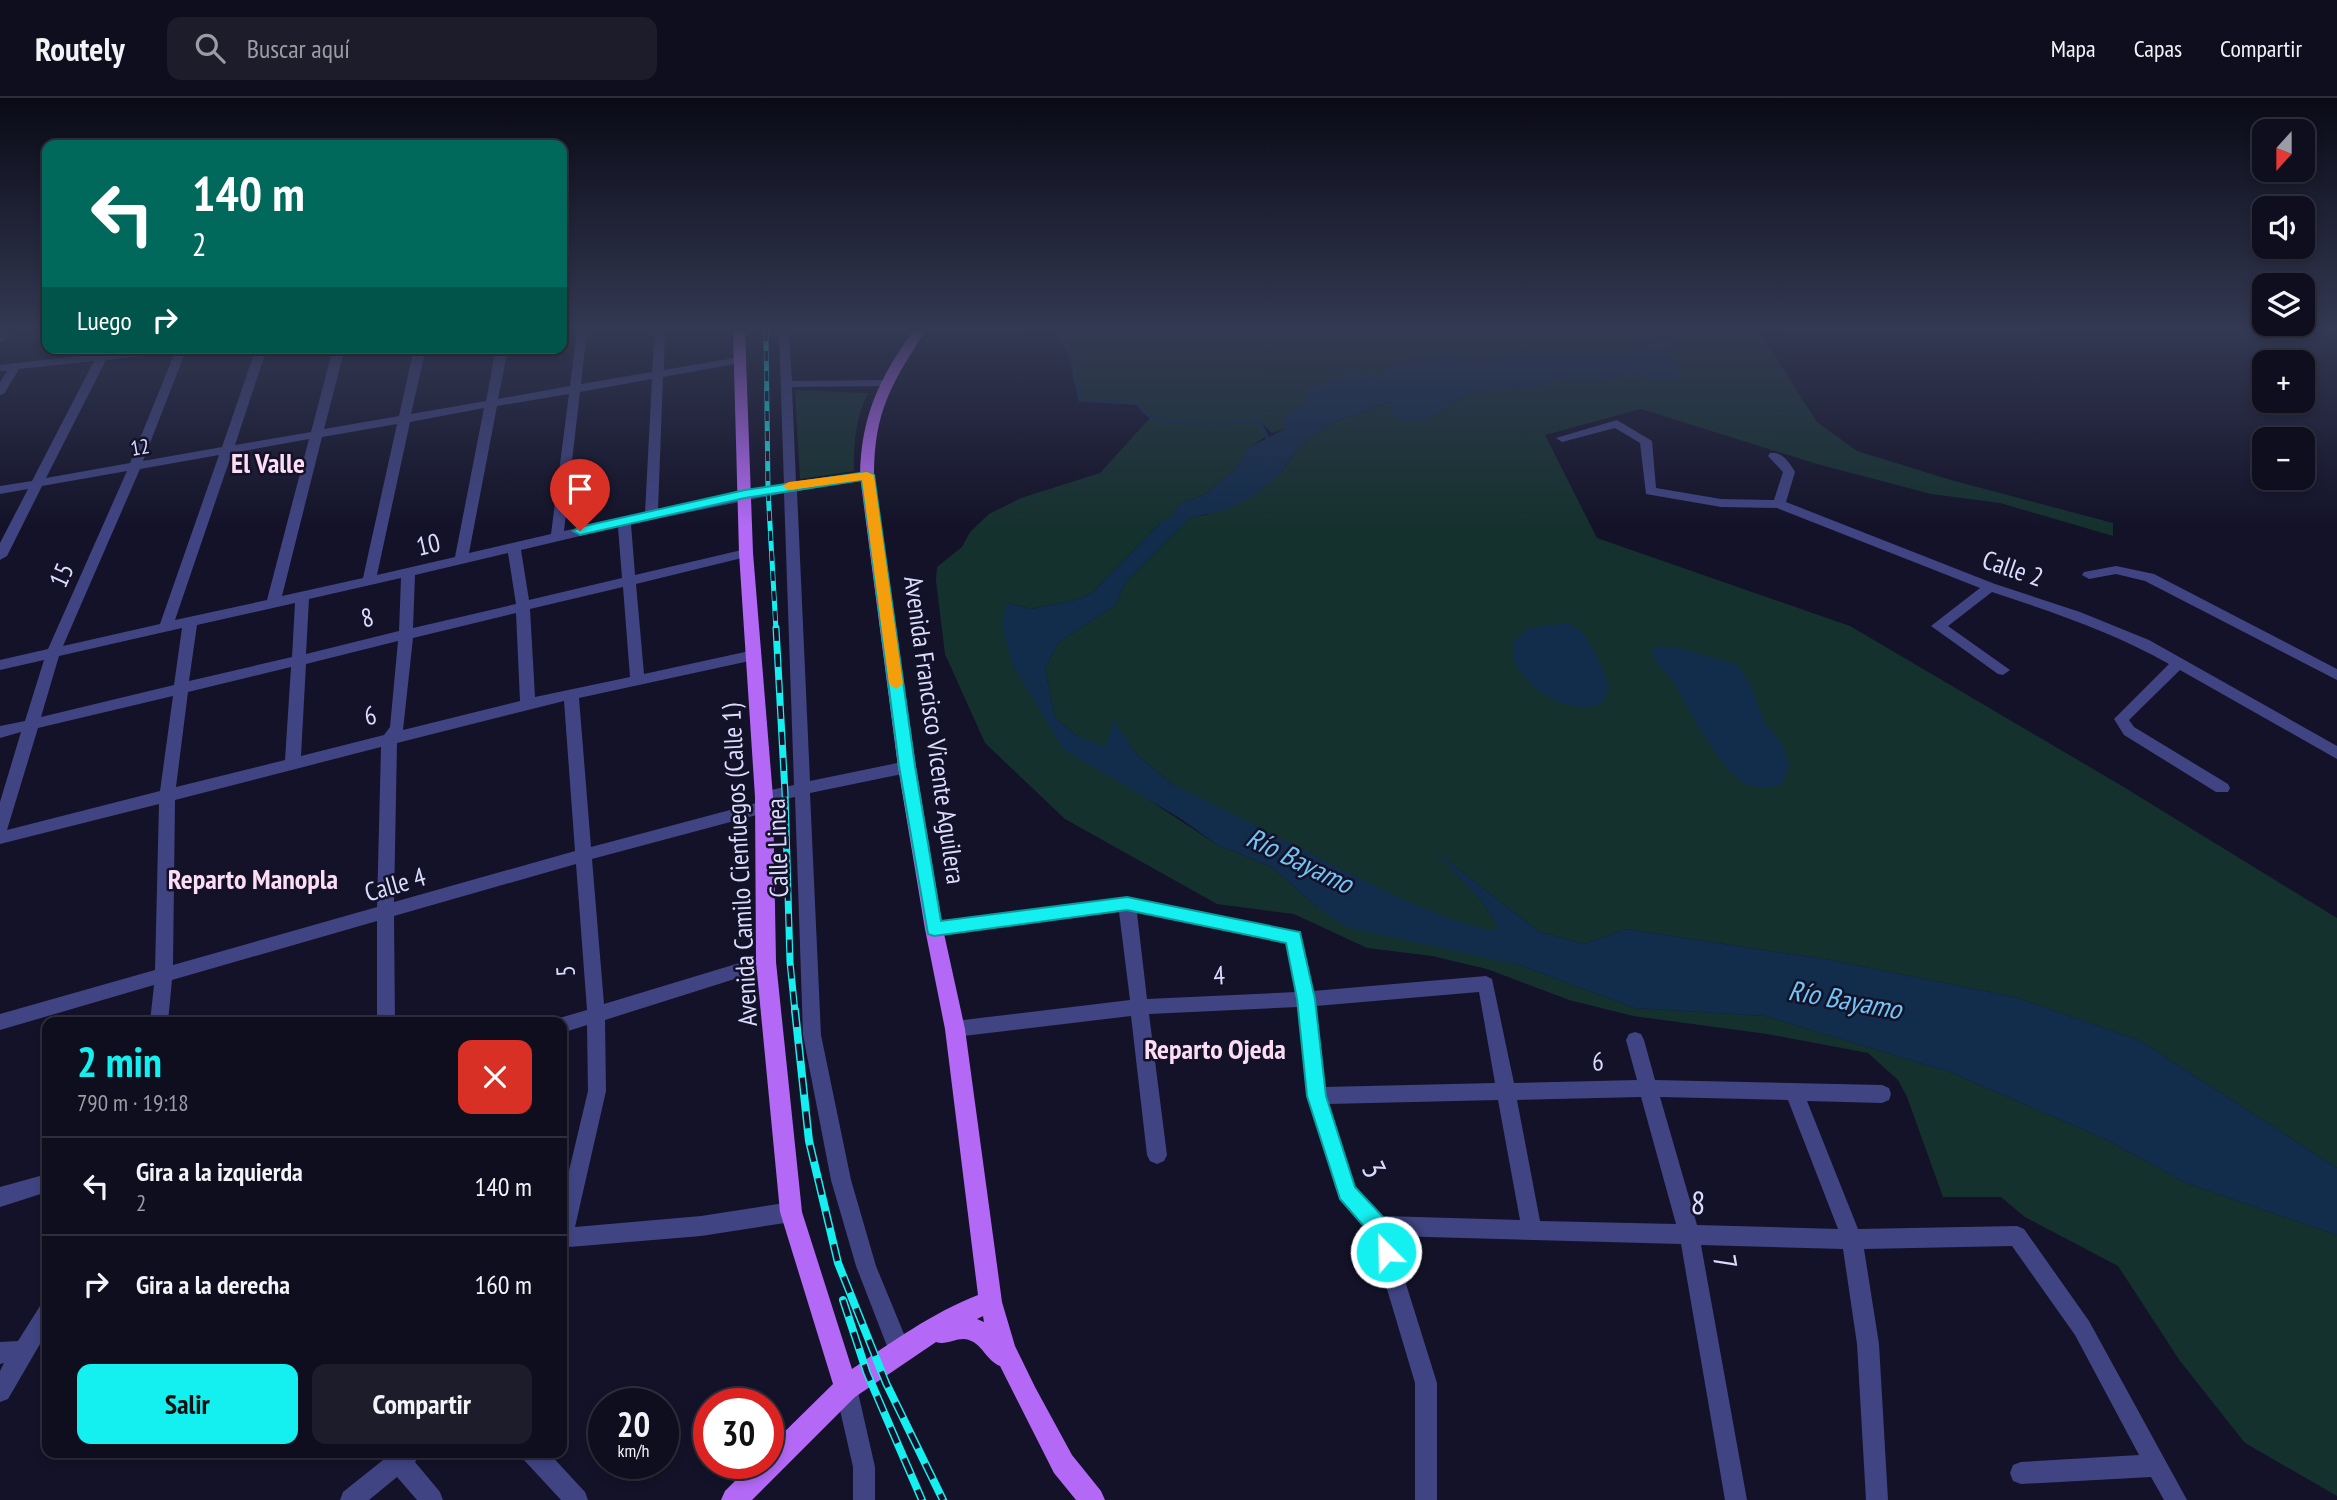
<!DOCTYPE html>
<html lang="es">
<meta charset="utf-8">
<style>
:root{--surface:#0e0e1e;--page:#1c1c2b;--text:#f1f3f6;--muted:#9b9ca4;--line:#2e2e3c;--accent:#14eff0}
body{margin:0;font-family:"PT Sans Narrow",sans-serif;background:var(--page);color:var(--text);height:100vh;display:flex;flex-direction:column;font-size:26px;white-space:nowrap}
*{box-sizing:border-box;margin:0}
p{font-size:23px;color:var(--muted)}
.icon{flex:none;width:38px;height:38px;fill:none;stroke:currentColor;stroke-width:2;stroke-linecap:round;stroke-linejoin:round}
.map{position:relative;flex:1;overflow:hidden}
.details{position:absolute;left:42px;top:919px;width:525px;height:441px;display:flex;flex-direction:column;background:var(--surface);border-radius:14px;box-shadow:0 4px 10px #0003,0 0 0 2px var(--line)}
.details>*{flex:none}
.top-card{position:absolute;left:42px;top:42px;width:525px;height:214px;border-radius:14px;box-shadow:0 4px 10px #0003,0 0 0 2px var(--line);background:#00695c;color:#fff;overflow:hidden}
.needle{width:46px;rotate:201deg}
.buttons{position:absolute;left:2252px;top:21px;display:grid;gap:14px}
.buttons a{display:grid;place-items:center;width:63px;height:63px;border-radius:14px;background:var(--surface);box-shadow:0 4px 10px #0003,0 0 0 2px var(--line);font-size:35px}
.speed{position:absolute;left:588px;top:1290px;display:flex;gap:14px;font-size:35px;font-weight:700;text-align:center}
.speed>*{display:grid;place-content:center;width:91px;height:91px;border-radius:50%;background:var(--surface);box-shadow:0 4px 10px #0003,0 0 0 2px var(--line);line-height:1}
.speed small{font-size:18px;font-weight:400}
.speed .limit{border:10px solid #d22;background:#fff;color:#111}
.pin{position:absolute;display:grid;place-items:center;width:60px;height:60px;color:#fff;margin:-72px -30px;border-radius:50% 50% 50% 0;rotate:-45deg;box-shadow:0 0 7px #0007}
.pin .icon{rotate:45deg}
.me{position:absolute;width:77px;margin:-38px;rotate:337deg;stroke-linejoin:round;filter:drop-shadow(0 0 5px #0008)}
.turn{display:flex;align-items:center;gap:24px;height:147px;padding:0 35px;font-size:32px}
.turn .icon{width:91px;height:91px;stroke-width:2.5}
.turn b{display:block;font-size:49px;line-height:60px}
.then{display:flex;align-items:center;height:66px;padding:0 35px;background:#0003;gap:14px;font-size:26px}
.round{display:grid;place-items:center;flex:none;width:74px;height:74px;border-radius:14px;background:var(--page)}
.headline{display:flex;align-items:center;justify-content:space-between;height:119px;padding:0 35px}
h1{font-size:42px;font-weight:800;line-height:52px;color:var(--accent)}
.button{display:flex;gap:14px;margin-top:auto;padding:14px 35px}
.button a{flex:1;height:80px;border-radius:14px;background:var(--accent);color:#111;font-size:28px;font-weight:800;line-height:80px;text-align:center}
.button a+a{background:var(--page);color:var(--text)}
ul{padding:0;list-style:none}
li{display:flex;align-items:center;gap:21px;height:98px;padding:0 35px;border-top:2px solid var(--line)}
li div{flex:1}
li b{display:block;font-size:26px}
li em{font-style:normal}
header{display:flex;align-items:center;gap:42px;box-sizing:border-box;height:98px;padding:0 35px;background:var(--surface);border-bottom:2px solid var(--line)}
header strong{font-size:33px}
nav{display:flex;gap:38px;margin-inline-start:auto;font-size:24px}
.search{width:490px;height:63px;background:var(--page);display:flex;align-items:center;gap:18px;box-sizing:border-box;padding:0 24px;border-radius:14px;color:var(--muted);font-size:26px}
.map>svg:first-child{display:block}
.green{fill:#15312e}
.water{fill:#122d4b}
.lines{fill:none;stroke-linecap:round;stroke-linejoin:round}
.stream{stroke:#122d4b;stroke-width:3.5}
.river{fill:#122d4b;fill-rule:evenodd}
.minor{fill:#404483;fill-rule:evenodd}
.major{fill:#b369f5;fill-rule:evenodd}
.rail-far2-casing{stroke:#14eff0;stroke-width:5}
.rail-far1-casing{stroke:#14eff0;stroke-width:7}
.rail-casing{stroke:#14eff0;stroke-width:8}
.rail-far2{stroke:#131228;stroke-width:3.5;stroke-dasharray:10;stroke-linecap:butt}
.rail-far1{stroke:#131228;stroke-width:4.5;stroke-dasharray:13;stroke-linecap:butt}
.rail{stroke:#131228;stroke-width:5;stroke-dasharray:17;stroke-linecap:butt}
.route{fill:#14eff0;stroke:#0d9b9c;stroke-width:2}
.slow{fill:#f59e0b}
.labels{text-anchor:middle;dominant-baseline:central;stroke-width:5;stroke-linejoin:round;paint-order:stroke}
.far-street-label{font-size:21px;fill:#dbdbfd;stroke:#131228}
.street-label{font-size:26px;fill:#dbdbfd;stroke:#131228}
.far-district-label{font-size:28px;font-weight:bold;fill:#fdddf4;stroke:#131228}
.water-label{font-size:28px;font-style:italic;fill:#70c5f6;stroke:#131228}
.neighbourhood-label{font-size:28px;font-weight:bold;fill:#fdddf4;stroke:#131228}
.near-street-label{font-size:32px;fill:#dbdbfd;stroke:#131228}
</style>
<header>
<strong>Routely</strong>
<div class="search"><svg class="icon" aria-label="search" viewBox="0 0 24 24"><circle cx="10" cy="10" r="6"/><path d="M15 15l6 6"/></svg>Buscar aquí</div>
<nav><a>Mapa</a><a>Capas</a><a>Compartir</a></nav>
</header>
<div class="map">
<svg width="2337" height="1402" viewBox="0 0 2337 1402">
<rect width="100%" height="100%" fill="#131228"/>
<path class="green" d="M1055,233H1654V238L1646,249L1628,257H1513L1473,261L1456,257L1400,263L1381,277L1366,279L1306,306L1286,330L1272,335L1262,325L1268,337L1250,349L1235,371L1206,396L1179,406L1172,419L1160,425L1093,494L1080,501L1031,511L1007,505L1012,566L1038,607L1134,692L1216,746L1273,770L1317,809L1459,852L1519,867L1635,910L1765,918L1950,974L2107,1042L2186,1085L2337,1137V1398L2245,1345L2180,1263L2118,1168L2025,1119L2001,1099H1943L1907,999L1898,982L1868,955L1767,936L1633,918L1569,902L1487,871L1432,858L1367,850L1294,816L1217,806L1065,721L985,645L945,556L936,483L937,469L962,449L970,434L989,416L1021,400L1100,375L1150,320L1137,305L1080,302C1075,278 1073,250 1055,233Z
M1667,233H1759L1817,324L1857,353L1951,382L2113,425V438L2000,405L1931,396L1817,366L1641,311L1545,337L1597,440L1850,528L2122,688L2337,820V1070L2139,942L2014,899L1830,862L1626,831L1584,846L1540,834L1437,755L1482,803L1500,832H1436L1349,800L1241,742L1139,659L1113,623L1107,650L1079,639L1055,620L1045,570L1058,545L1115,507L1125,485L1191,419L1206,417L1280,376L1301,346L1329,326L1390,304L1424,322L1462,300L1493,290L1536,289L1552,280L1583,283L1637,277L1661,283L1666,258L1672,244Z
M795,292L868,295C855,322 854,344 854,373L800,381Z"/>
<path class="water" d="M1655,233H1667L1672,244L1666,258L1681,268L1678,280L1661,283L1637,277L1583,283L1552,280L1536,289L1493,290L1462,300L1424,322L1405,324L1395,318L1389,304L1329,326L1301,346L1280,376L1254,397L1229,411L1190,420L1125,485L1115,507L1058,545L1045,570L1055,620L1079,639L1106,649L1113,622L1139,659L1241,742L1349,800L1436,832L1499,831L1482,803L1432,751L1540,834L1584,846L1626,831L1830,862L2014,899L2139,942L2337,1070V1137L2186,1085L2107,1042L1950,974L1765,918L1635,910L1519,867L1346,829L1317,809L1273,770L1216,746L1181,721L1063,651L1012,566L1002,525L1007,505L1031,511L1080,501L1093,494L1160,425L1171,419L1179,406L1206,396L1235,371L1250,349L1286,330L1285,318L1306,306L1307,291L1360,272L1366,279L1381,277L1400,263L1456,257L1473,261L1513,257H1628L1646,249Z
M1568,525C1589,533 1603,568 1609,590L1601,606C1569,617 1532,595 1516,567C1513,561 1513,552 1513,545L1528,530Z
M1661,548L1680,550L1738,567L1751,589L1765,625L1782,646L1790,667L1781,687C1768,690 1751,691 1739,682C1718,665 1691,616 1678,592C1671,576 1655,570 1652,552Z"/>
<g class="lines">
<path class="stream" d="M1055,233L1070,256L1080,302L1137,305C1141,309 1144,314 1148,317C1163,328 1239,325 1259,323L1268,341"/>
<path class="river" d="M1177,688L1395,798L1448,820L1493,834L1497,842L1493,850L1483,854L1463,849L1394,823L1168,705L1164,698L1168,691Z"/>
<path class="minor" d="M0,233H10L4,243L0,244Z
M577,233H587L581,286L652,274L655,233H665L664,272L740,259L746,262L740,265L663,279L658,412L784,387L779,233H789L792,283L885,282L891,285L885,288L792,289L796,385L867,374L873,378L867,382L797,393L810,683L907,663L915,669L907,675L810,695L821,937L851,1082L876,1168L911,1253L908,1261L900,1264L892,1261L856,1168L831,1082L803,937L795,699L768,704L772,709L770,713L764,715L592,761L604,906L766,857L772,859L775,864L772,869L766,871L605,922L606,993L575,1129L701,1118L791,1104L798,1107L801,1114L798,1121L791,1124L701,1138L569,1149L562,1153V1102L588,993L587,927L562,935V924H554L556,921L587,912L576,766L394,818L395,924H377V823L172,882L168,924H150L154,887L0,932V916L155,872L159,706L0,746V704L21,634L0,640V628L25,623L44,562L0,572V562L48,551L127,373L42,388L7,458L0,462V445L28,391L0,396V388L32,383L94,263L19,271L4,296L0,297V284L7,273H0V267L97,256L100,250H111L109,254L148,250H187L143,363L222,349L256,250H267L235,347L311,334L333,250H345L324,331L399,318L414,250H426L411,316L486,303L496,250H508L498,301L570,288ZM175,254L130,365L46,380L106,262ZM652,281L645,415L564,433L580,294ZM569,296L551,436L469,455L497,308ZM484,310L455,459L377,477L410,324ZM397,326L363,480L282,498L322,339ZM309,341L267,502L175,522L232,355ZM219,357L160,526L63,548L140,371ZM784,395L794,687L758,695L756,699L760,704L591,749L579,600L754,562L761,557L754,552L644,576L636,486L746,459L753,455L746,451L635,477L631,426ZM618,429L622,480L529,502L521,452ZM508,455L516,506L413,530L415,477ZM401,480L399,533L306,556L309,501ZM623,489L630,579L535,599L530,511ZM295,505L292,559L189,583L197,527ZM516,515L520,603L403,632L413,540ZM182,530L174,587L41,619L59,558ZM398,543L390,629L384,637L301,658L306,566ZM291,569L285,662L176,689L188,594ZM173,598L160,693L7,732L38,630ZM564,603L575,753L394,804L397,645ZM381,649L377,809L173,867L175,702Z
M1617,322L1652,343L1656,390L1721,401L1774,402L1783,374L1768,358L1770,355C1782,353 1790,365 1795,374L1786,404L1995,486L2080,514L2149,542L2337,648V661L2180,572L2129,622L2134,629L2228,686L2230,690L2228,694H2216L2124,637L2114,621L2169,566C2113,534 2052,514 1992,494L1948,528L2010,572L2003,577L1998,576L1931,528L1980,490L1777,410L1721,409L1646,396L1640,345L1615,330L1562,344L1556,340Z
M2116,468L2154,476L2337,571V582L2145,483L2116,476L2089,481L2082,477L2084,474Z
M1127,799L1300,834L1313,893L1486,878L1492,881L1514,985L1637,982L1626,942L1629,936L1635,934L1641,936L1644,942L1655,982L1882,987L1889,990L1891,996L1889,1002L1882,1005L1807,1003L1858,1131L2017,1128L2024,1131L2089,1223L2187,1402H2164L2151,1379L2021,1386L2013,1383L2010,1375L2013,1367L2021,1364L2139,1357L2075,1237L2012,1148L1864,1151L1879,1246L1888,1402H1866L1857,1246L1843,1151L1701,1147L1747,1402H1725L1681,1146L1391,1138L1437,1285V1402H1415V1285L1370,1134L1340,1101L1307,998L1298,909L1149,916L1167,1057L1164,1063L1157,1066L1150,1063L1147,1057L1131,918L955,939L949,937L946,931L949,925L955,923L1130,902L1119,814L934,838L928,836L925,831L928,826ZM1137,815L1286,845L1296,894L1147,901ZM1479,894L1495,985L1324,989L1316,908ZM1641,999L1676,1126L1540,1123L1517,1002ZM1660,999L1788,1002L1838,1131L1697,1127ZM1498,1002L1520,1122L1383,1118L1355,1088L1328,1006Z
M47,1076V1094L0,1109V1089Z
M47,1205V1234L8,1301L0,1304V1273L4,1265L0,1266V1244L18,1243L40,1208Z
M846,1279L854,1282L857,1290L875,1369V1402H853V1369L835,1290L838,1282Z
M380,1354H421L415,1364L440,1394L443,1402H417L397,1379L369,1402H340L343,1394L383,1362Z
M521,1354H548L585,1394L588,1402H561L524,1362Z"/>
<path class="major" d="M733,233H745L753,455L773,699L776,864L802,1114L852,1271C892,1244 932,1215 978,1197L945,931L925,831L898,669L860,378C861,318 879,281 913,233H925C892,286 874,312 874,378L916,669L943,831L965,931L1002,1204L1015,1248L1035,1289L1072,1357L1101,1393L1105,1402H1076L1054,1375L1000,1268C987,1263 982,1246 969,1242C958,1238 947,1248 936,1244L855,1299L752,1402H721L725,1393L753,1365H768V1350L833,1286L780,1114L756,864L755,699L739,455ZM983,1218L984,1224L977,1221Z"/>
<g class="rail-far2-casing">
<path id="rail-far2" d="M766,233L768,392L776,532"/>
</g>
<g class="rail-far1-casing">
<path id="rail-far1" d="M776,530L785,695L790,864L795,914"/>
</g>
<g class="rail-casing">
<path id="rail" d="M795,912L809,1043L838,1165L886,1285L943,1402
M843,1202L867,1275L922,1402"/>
</g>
<use href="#rail-far2" class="rail-far2"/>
<use href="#rail-far1" class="rail-far1"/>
<use href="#rail" class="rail"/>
</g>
<linearGradient id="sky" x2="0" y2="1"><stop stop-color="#0a0a16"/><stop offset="0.54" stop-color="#333953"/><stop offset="1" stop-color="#333953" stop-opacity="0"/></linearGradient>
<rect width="2337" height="429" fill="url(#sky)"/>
<path class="route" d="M867,374L874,377L915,668L941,823L1127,799L1300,834L1315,901L1326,998L1355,1089L1385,1121L1396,1154L1393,1162L1386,1165L1379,1162L1369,1134L1340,1101L1307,998L1297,901L1286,845L1127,812L934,838L928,836L899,668L862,382L745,400L580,437L573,433L580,429L745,392Z"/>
<path class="slow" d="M867,374L874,377L903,586L896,591L889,586L862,382L789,392L782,388L789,384Z"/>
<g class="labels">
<g class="far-street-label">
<text transform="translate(140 349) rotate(-10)">12</text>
</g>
<g class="street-label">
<text transform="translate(428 446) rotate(-13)">10</text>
<text transform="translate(2013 470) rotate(19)">Calle 2</text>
<text transform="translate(61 477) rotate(-66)">15</text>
<text transform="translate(367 519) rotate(-14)">8</text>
<text transform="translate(370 617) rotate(-13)">6</text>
<text transform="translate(935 632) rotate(82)">Avenida Francisco Vicente Aguilera</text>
<text transform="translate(777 750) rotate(-92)">Calle Linea</text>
<text transform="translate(739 767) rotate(-93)">Avenida Camilo Cienfuegos (Calle 1)</text>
<text transform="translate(395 786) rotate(-16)">Calle 4</text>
<text transform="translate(565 873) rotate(-94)">5</text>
<text transform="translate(1219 877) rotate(-3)">4</text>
<text transform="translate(1598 963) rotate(-1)">6</text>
</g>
<g class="far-district-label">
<text x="268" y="364">El Valle</text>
</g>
<g class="water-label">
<text transform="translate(1300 762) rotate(26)">Río Bayamo</text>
<text transform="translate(1845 901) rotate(10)">Río Bayamo</text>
</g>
<g class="neighbourhood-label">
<text x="253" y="780">Reparto Manopla</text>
<text x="1215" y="950">Reparto Ojeda</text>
</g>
<g class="near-street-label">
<text transform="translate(1375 1071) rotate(65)">3</text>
<text transform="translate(1698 1104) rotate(2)">8</text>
<text transform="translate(1726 1164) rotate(80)">7</text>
</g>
</g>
</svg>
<div class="buttons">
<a><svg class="needle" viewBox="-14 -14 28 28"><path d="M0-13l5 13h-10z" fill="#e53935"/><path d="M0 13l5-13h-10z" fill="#9b9ca4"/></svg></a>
<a><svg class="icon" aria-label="sound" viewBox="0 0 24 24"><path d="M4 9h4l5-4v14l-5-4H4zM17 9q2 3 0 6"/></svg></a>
<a><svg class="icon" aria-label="layers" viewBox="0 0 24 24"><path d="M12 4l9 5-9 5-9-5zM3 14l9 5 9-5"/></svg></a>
<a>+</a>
<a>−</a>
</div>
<div class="speed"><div>20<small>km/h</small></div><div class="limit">30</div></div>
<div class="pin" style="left:580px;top:433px;background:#d93025"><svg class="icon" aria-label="arrive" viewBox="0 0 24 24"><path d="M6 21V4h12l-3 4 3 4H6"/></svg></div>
<svg class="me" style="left:1386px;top:1154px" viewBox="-20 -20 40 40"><circle r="17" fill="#14eff0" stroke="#fff" stroke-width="3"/><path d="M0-11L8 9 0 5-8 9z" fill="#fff"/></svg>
<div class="top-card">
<div class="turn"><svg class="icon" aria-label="left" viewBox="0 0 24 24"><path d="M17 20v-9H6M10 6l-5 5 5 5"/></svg><div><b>140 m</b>2</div></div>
<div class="then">Luego<svg class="icon" aria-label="right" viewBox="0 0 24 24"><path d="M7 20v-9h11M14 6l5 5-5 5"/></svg></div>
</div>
<section class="details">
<div class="headline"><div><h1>2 min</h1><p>790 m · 19:18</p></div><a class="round" style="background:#d93025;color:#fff"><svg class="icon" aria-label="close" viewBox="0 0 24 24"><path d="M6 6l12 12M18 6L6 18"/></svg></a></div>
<ul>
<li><svg class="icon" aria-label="left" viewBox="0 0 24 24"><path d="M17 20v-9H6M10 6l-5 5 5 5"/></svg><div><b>Gira a la izquierda</b><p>2</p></div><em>140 m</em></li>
<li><svg class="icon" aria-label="right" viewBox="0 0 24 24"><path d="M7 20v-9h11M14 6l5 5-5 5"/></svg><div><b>Gira a la derecha</b></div><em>160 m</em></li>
</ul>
<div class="button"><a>Salir</a><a>Compartir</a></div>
</section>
</div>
